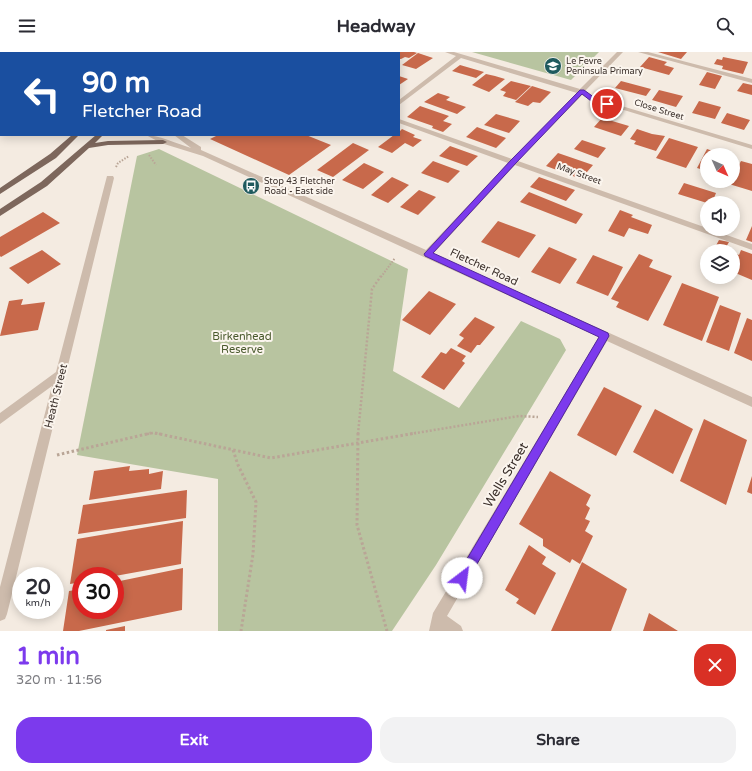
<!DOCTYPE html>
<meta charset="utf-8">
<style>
:root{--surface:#fff;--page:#f2f2f3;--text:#2b2b33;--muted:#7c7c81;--accent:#7c3aed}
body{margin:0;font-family:"Varela Round",sans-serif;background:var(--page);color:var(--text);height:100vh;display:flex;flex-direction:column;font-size:15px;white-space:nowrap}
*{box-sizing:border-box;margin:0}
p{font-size:13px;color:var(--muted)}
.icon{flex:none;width:22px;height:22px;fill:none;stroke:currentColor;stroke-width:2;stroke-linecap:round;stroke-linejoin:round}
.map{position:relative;height:579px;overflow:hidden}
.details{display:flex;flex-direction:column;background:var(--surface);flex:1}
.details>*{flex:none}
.guide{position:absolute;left:0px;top:0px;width:400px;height:84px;box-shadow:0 2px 10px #0003;background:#1a4fa0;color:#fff;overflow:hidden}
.needle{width:26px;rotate:135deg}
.fabs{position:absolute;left:700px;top:96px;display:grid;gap:8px}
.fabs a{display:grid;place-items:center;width:40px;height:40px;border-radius:50%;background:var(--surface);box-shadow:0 2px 10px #0003;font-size:20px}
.speed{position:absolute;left:12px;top:515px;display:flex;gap:8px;font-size:20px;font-weight:700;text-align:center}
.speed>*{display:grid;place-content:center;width:52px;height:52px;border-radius:50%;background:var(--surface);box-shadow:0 2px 10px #0003;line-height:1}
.speed small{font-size:10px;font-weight:400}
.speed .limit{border:6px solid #d22;background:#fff;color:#111}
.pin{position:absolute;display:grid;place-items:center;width:34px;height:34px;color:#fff;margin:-17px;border:2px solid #fff;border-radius:50%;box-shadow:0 1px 4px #0007}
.me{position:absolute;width:44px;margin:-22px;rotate:30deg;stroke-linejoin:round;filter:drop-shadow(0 0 3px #0008)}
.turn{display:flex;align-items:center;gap:14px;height:84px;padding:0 16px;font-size:18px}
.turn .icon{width:52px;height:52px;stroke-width:2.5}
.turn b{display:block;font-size:28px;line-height:34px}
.round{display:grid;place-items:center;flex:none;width:42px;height:42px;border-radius:16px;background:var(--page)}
.summary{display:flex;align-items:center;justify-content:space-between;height:68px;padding:0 16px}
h1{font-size:24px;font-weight:700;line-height:30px;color:var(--accent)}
.button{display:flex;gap:8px;margin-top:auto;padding:8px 16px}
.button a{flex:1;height:46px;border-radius:16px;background:var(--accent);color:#fff;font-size:16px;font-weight:700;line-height:46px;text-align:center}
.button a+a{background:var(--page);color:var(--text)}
header{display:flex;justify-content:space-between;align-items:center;height:52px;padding:0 16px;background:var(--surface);font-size:18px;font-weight:700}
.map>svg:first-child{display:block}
.green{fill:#b8c4a0}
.building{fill:#c8694b}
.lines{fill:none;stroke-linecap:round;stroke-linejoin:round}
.path-far3{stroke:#b9a596;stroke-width:1.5;stroke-dasharray:1.5 1.5;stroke-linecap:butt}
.path-far2{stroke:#b9a596;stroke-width:2;stroke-dasharray:1.5 1.5;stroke-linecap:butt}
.path-far1{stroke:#b9a596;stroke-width:2.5;stroke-dasharray:2 2;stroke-linecap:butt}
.path{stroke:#b9a596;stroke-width:3;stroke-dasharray:2.5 2.5;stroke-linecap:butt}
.minor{fill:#cdbbac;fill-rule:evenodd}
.major{fill:#7d675c;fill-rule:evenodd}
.route{fill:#7c3aed;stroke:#51269a}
.labels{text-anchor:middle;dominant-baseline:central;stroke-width:4;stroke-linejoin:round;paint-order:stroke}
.far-poi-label{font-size:9px;fill:#3b302b;stroke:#fbf5ee;text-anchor:start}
.far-street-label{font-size:9px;fill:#3b302b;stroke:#fbf5ee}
.street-label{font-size:11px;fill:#3b302b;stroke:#fbf5ee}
.park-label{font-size:11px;fill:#4a5a2e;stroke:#fbf5ee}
.near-street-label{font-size:13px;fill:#3b302b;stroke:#fbf5ee}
</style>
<header><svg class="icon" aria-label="menu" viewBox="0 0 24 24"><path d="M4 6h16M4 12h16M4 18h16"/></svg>Headway<svg class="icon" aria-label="search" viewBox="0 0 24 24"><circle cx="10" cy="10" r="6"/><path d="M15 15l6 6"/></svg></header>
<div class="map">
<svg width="752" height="579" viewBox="0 0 752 579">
<rect width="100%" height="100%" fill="#f4ebe1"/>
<path class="green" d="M472,0H599L571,28Z
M159,97L408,217L393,319L459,356L521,269L560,287L566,298L436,513L392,579H218V427L77,403L137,104Z"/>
<path class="building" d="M399,0H414L417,1L409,6L405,5L401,7H399Z
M658,0H687L681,7Z
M418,1L433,6L416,17L402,13Z
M649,5L667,10L664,13L674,16L669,23L640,15Z
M723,5L748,10L743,22L722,17L723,14L714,12L717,7L722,8Z
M460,13L484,20L476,26L452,19Z
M707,20L722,24L715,37L699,33Z
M486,22L495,24L505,27L489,40L472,33Z
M399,24L408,27L399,33Z
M511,29L531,34L516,48L503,44L506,40L500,38Z
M621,29L651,37L646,44L615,36Z
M743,31L752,33V43L737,39Z
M532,34L551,40L540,51L533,50L528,54L515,50Z
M659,38L683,44L676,55L652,48Z
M438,41L450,45L446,48L466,55L457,62L424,50Z
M699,49L721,55L715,67L692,61Z
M420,54L449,64L443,69L452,72L443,80L432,76L433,74L407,65Z
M727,61L750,68L744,78L721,71Z
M496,62L520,69L509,81L484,73Z
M602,66L629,74L621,84L594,75Z
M477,75L506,86L496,96L466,85Z
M402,77L415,83L413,85L422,88L413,95L405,91L392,101L378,95L394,83H399V80Z
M637,77L652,82L665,84L656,99L634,92L636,89L630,87Z
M218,83H306L331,93L289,123L210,87Z
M669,86L698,95L686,116L656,106Z
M582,88L606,96L598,106L574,97Z
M353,91L369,98L333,125L317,118Z
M450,94L478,104L467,114L439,104Z
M707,97L724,103H707V119L697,116Z
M558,101L593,113L581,127L546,114Z
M433,109L460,119L448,131L421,121Z
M741,109L752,112V139L729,132L731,129H733V124Z
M364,111L384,120L363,137L342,128Z
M392,125L409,133L388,151L371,143Z
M539,125L575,138L566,149L530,135Z
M684,131L716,141L712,151H707L678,142Z
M419,138L436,145L418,163L400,155Z
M529,140L583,162L576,172L520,150Z
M620,158L633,163L631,165L652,173L648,182L629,176L624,185L608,179Z
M43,160L60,171L1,205L0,204V185Z
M498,169L536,183L519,206L481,190Z
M752,174V190L746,188Z
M719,188L729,190L725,197L729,199H713Z
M549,195L577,207L560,232L531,220Z
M42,198L61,212L28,232L9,216Z
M741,198L752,202V228L733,220L735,211L733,214V200L739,203Z
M639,202L653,208L649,215L672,224L648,269L616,255L619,250L611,247Z
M593,203L623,215L608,244L576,231Z
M682,231L719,245L702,289L663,273Z
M429,239L456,252L430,283L402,268Z
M23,247L21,253L45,250L38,278L0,284L9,249Z
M720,253L741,261L729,299L706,290Z
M475,265L495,275L480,293H477L471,301L457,294L464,286L459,283Z
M747,266L752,268V309L734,301Z
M451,296L466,304L462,309L465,311L444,338L421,325L441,300L446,302Z
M604,335L642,354L616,404L577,383Z
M655,357L693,377L673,422L633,400Z
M704,367L747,388L726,453L680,429Z
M130,414L129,419L149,417V422L163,419L161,437L89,448L94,419Z
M550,419L591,443L586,453L590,456L585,467L590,469L585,479L593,484L580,512L572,507L570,511L543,494V487L519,472Z
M752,424V442L747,440Z
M187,438L186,466L78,482L83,453Z
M183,469L181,512L115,524H81V530L70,532L77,487Z
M529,493L546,505L542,512L556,521L535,563L516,551L519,547L505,538Z
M582,510L627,537L611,579H551Z
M183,516L182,558L79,579H63L69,539L81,537V558H115V530Z
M649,561L678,579H643Z
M125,574V579H106V578Z"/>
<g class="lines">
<path class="path-far3" d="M162,1L164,0"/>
<path class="path-far2" d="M149,103L156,113
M116,115L118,111L129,104
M381,225L395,206"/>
<path class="path-far1" d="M147,382L153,381L160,382
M358,382L372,237L381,224
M410,382L519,364L538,365"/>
<path class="path" d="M155,381L271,406L416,381
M358,381L357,473L387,579
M233,398L238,413L256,450L253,502L241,579
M57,403L151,381"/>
<path class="minor" d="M445,0H454L580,37L617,0H623L585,39L595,46L752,93V97L591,48L582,43L518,109L752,192V198L515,113L433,202L752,345V355L607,289L447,564L461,574L463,579H429L433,561L599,285L203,104L161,91L146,83C158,83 178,92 191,96L174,83H182L201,95V98L426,198L508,111L399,71V67L512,107L577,41L461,6L399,53V48L456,4Z
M638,0H648L752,27V31Z
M107,124H113L114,126L7,562L5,567L0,569V535L52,334L0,372V361L56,320Z"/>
<path class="major" d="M72,83H79L56,106L0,142V136L50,102Z
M96,83H103L95,91L108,89L163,88L167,90L163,92L108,93L89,96L47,134L0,164V157L41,130Z"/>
</g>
<path class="route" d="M580,38H584L595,46L610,52L607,53L591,49L582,42L516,111L433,201L608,281L609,284L466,531L462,532L458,531L456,526L458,522L599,285L425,204L424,202L511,108Z"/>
<defs>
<g id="school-disc" transform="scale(0.9)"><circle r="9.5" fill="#1f5a5e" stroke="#fbf5ee"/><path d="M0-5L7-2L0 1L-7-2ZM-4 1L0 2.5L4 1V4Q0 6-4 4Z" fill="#fff"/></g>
<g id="bus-disc" transform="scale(0.9)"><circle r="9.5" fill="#1f5a5e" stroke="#fbf5ee"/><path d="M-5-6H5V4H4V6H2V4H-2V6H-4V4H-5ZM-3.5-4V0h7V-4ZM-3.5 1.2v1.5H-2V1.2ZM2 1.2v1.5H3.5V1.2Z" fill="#fff"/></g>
</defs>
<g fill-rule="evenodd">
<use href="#school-disc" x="553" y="14"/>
<use href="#bus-disc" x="251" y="134"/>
</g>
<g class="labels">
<g class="far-poi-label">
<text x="566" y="9">Le Fevre<tspan x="566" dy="10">Peninsula Primary</tspan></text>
<text x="264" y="129">Stop 43 Fletcher<tspan x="264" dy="10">Road - East side</tspan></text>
</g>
<g class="far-street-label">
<text transform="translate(659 58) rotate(17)">Close Street</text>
<text transform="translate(579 122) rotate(20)">May Street</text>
</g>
<g class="street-label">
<text transform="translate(484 215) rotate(25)">Fletcher Road</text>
<text transform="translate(56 344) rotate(-76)">Heath Street</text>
</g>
<g class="park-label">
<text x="242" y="284">Birkenhead<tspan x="242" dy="13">Reserve</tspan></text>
</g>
<g class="near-street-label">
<text transform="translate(506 423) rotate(-59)">Wells Street</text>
</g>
</g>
</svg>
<div class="fabs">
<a><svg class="needle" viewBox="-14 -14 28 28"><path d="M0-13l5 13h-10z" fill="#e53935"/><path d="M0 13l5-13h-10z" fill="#7c7c81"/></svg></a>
<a><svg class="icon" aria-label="sound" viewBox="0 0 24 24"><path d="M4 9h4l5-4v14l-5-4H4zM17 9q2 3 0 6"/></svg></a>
<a><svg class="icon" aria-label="layers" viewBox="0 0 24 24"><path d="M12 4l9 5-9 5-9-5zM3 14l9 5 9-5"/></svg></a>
</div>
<div class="speed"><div>20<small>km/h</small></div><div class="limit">30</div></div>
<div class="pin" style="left:607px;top:52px;background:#d93025"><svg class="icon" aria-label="arrive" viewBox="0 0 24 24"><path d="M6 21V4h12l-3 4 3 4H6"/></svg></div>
<svg class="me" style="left:462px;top:526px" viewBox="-20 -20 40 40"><circle r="19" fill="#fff"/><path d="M0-13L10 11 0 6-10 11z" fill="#7c3aed"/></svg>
<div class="guide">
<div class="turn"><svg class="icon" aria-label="left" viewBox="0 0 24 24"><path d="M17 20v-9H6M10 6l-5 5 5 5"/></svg><div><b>90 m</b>Fletcher Road</div></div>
</div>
</div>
<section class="details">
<div class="summary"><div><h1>1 min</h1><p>320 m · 11:56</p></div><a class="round" style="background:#d93025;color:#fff"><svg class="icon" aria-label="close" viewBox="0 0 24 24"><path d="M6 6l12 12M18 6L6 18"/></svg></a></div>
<div class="button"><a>Exit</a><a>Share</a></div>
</section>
